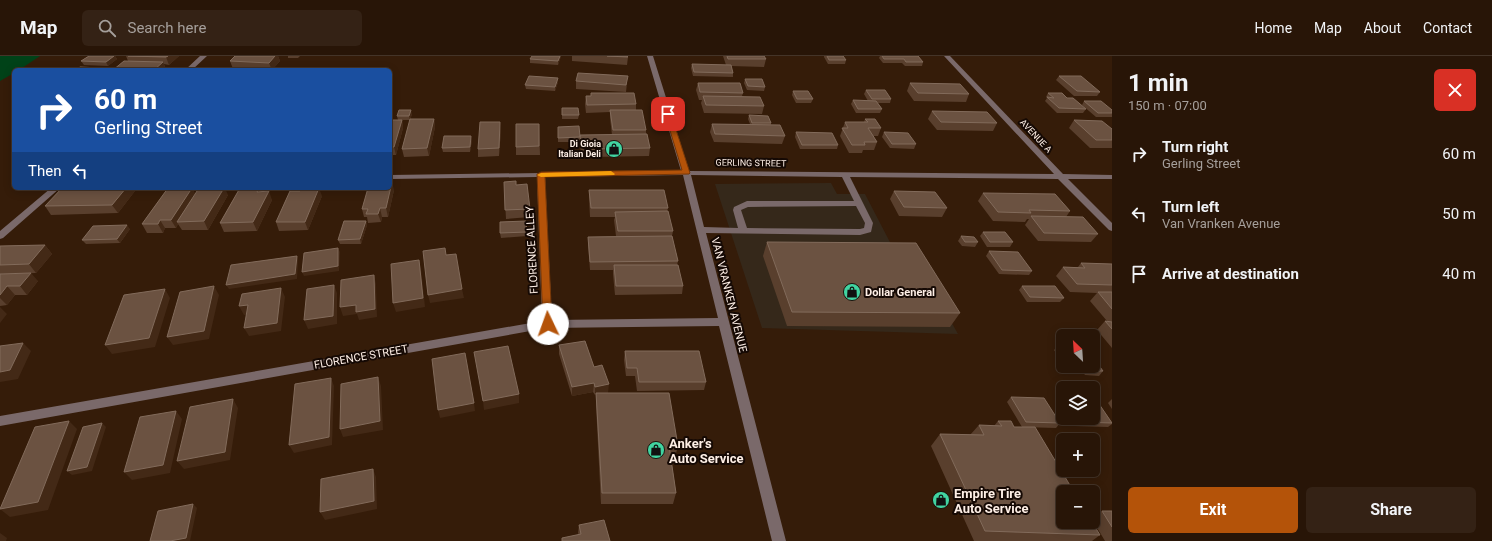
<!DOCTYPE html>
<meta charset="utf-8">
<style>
:root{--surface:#281507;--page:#342215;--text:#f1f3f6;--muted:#a59f9b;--line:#443428;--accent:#b45309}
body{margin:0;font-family:Roboto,sans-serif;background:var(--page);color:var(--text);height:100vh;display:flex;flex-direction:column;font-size:15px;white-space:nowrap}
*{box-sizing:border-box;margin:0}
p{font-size:13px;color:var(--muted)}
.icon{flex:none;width:22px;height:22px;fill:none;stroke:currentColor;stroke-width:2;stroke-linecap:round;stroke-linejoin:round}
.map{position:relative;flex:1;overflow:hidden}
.details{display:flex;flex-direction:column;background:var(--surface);width:380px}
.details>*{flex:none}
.banner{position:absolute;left:12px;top:12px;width:380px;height:122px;border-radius:6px;box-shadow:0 2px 10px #0003,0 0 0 1px var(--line);background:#1a4fa0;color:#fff;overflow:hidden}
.needle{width:26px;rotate:335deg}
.tools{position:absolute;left:1056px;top:273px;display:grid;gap:8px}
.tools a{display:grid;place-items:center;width:44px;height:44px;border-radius:6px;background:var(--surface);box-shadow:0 2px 10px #0003,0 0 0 1px var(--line);font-size:20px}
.pin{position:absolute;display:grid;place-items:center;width:34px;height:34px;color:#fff;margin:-17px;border-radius:8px;box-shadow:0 2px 6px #0006}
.me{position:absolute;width:44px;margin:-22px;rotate:357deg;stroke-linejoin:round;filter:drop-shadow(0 0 3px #0008)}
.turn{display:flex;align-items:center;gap:14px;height:84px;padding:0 16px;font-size:18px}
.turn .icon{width:52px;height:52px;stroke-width:2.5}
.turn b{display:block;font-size:28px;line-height:34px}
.then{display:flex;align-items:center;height:38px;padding:0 16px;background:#0003;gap:8px;font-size:15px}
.round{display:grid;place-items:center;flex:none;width:42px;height:42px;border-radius:6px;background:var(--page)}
.head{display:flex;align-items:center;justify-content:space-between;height:68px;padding:0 16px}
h1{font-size:24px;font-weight:700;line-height:30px}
.cta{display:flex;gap:8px;margin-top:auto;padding:8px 16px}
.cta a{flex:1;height:46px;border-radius:6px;background:var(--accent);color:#fff;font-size:16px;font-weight:700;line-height:46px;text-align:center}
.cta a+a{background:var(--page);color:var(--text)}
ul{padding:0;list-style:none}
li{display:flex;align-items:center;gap:12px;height:60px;padding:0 16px}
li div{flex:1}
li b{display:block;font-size:15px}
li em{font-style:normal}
header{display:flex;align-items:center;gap:24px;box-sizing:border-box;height:56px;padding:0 20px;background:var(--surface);border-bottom:1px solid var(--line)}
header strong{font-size:19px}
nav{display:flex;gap:22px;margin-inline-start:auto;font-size:14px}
.search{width:280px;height:36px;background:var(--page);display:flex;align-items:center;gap:10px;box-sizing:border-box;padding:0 14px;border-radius:6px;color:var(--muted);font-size:15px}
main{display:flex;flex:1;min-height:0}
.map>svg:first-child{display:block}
.commercial{fill:#35281a}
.green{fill:#004218}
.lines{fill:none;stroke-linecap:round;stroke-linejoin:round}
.minor{fill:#7a696a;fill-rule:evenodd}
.wall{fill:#593f2d}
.shaded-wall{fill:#432916}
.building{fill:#6b5241;stroke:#826b5b}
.route{fill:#b45309;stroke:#753606}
.slow{fill:#f59e0b}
.labels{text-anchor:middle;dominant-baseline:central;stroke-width:4;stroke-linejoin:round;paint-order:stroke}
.far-street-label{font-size:9px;fill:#feefe6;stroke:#150904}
.far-poi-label{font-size:9px;font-weight:bold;fill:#feefe6;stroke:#150904;text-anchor:end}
.street-label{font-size:11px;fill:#feefe6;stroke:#150904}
.poi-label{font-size:11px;font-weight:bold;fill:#feefe6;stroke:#150904;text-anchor:start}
.near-poi-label{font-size:13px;font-weight:bold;fill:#feefe6;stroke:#150904;text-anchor:start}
</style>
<header>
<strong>Map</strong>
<div class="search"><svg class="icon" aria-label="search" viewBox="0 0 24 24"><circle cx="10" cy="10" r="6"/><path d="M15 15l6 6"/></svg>Search here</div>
<nav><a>Home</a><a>Map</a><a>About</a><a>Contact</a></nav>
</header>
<main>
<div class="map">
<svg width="1112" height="485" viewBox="0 0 1112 485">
<rect width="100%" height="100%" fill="#351c09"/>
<path class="commercial" d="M831,127L837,138H865L893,192L913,197L958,278L762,272L715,128Z"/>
<path class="green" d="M0,0H40L19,14H14V17L0,25Z"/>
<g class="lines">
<path class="minor" d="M200,0H207L192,14H185Z
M647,0H653L689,115L1054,118L944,0H950L1063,118L1112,119V123H1068L1112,167V175L1109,174L1058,123L850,121L873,167L871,176L860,179L706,177L786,485H772L719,270L547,272L0,370V360L542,265L537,121L390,123V119L681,115ZM683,119L718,262L552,264L545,121ZM691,119L842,121L854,145H747L734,151L733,154L738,172L704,171ZM856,150L865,167L864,172L860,173L747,172L741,154L748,151Z
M51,132H60L3,182L0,183V175Z"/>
</g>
<path class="wall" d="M89,0H115L117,3L108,10L84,9L81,5Z
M126,0H179L169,9L164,8L166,14L128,5Z
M235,0H278L280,5L272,14L233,13L230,5Z
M288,0H300L298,2H288Z
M561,0L558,9L530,7V3Z
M572,0H627L628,1L627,9L572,5Z
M720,0H764L766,3L764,11L731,10L733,17V21L693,20L691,12L692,8L726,9L723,0Z
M824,0H843L846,4L845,8H828L824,1Z
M880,0H918L923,6L922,10H905L902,7H883L879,2Z
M1059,20L1100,36L1097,40H1074L1056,24Z
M745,23L765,31L764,35L747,34L744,27Z
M576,25L627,27L626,36L576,33Z
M558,26L555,35L526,33L525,29Z
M698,27L743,37L742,40L764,50L762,58L704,57L701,47L702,44H699L696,34Z
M910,27L969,38L966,46L914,45L907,35Z
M866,34L891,43L890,47H878L882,53L880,57H856L851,48L853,44L868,45L864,38Z
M793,35L813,43L811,47H796L792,39Z
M591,37L636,48V54L646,74V78L650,92L649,100L591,101V98H581L580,87V79H612L610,62V56L586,57L585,48L586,40H591Z
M1048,37L1067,42L1086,53L1083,57H1057L1045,45L1047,42L1046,41Z
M1084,45L1112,54V61H1096L1082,49Z
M562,52L579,59L578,63H562Z
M932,55L997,67L993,75L937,74L928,63Z
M412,58L410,64H402L403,72L396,99H390V64H398L397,60Z
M749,59L771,67V69L785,80L782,88L714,86L710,76L712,68H750L748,63Z
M434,63L435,71L429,100L404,101L402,93Z
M865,63L881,72L878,80H873L877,86L874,94H863L862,97H849L840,80L845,66H864Z
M1074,64L1112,73V92H1090L1069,72Z
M539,68L540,99H516V91Z
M558,71L580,81V86H558Z
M501,74L499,100L478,101V93Z
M796,76L838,89L837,93H800L795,81Z
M884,76L916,88L914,93L890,92L882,81Z
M472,84L470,96H443L442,92Z
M504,126L516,129L530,153V161L506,163Z
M62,132H133L135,135L118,157L51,159L45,150Z
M168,132H192L195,138L228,139L208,174H182L178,168L176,172H165L163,177H147L142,168Z
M240,132H260L262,135L272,144L257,175L224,176L220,167Z
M394,134L388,161H382L381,166L368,167L367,161H364L362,153Z
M589,134L668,152L667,155L673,175L672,180L678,205L677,209L683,230L682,238L615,239L613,218V214H590L588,189V181L616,180L614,164L615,161H590L589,142Z
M894,135L947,152L942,161L899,160L890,143Z
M983,137L1070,155L1066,161L1098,178L1091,186L1038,185L1025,169L1029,163H1027L1025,166L993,165L978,145Z
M322,140L308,174L279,175L276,166Z
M366,165L367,169L361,188H340L338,184Z
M526,165L527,180L501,182L500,177Z
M130,173L120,187L86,188L82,184Z
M983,176L1013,186L1010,191H987L980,180Z
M961,180L978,186L975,191L962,190L958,185Z
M767,186L960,257L950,271L787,270L763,200Z
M45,189L52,198L36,217L0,218V190Z
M989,195L1032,215L1029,219L999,218L986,200Z
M1081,207L1112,208V292L1097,274L1105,265H1107L1090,245L1097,237L1070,236L1056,220L1063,211H1078Z
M0,218L38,225L27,239H15L7,249L0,250Z
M1022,230L1064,242L1060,246H1027L1019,234Z
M559,289L594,311L608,337L678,390L675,401L671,402L676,437L673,448H601L596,349V339H595L593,336L572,340L559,298Z
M1058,290H1063V306H1062L1054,294Z
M625,295L706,326L704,334L637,335L635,320H626L624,304Z
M1079,310H1093L1103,315L1099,320L1085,319L1079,311Z
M1011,341L1060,367L1056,372L1022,371L1007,346Z
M1062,341H1063V353L1058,346Z
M1112,343V353L1108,347Z
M1069,362H1093L1112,366V368L1108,371L1074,370Z
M998,365L1014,371L1100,479L1092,485H974L931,390L940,378L970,379L979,369L994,370Z
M1102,455H1112V485H1105L1093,465V462Z
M579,469L610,485H562V482L579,479L578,477Z"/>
<path class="shaded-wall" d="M114,0H115L117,3L108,10L106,6Z
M168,0H179L169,9L166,1Z
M275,0H278L280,5L272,14L269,7Z
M560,0H561L558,9V5Z
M163,6L166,14H154Z
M558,22V26L555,35V31Z
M411,54L412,58L410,64L409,60Z
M434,63L435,71L429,100L427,92Z
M402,64L403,72L396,99L394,91Z
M500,66L501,74L499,100V92Z
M471,80L472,84L470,96V91Z
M392,126L394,134L388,161L386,152Z
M126,132H133L135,135L118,157L112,149Z
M192,132L196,140L177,166L178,168L176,172L171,164Z
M224,132H225L228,139L208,174L204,165Z
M259,132H260L263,140L257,136Z
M319,132L322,140L308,174L305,166Z
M269,135L272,144L257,175L253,166Z
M380,152L382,161L381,166L378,158Z
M160,164L165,172L163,177L158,168Z
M366,165L367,169L361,188L360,183Z
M127,169L130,173L120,187L117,183Z
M45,189L52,198L36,217L29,208Z
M338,192L340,196L339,215L304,220L302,216Z
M297,200L298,204L297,223L229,233L226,229Z
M419,204L421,213L425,251L396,256L393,247Z
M31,217L38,225L27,239L20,230Z
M374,219L376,228L377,261L359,264L357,258L343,260L340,251L356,249Z
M334,229L337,237V268L308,273L304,264Z
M7,230L15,239L7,249L0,242V239Z
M214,230L219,239L209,283L173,289L167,281Z
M281,232L285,241L281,275L249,280L244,272Z
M165,233L170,242L155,291L112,298L105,289Z
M462,233L464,242L430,247L428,239Z
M248,249L252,258L244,259L239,250Z
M0,251L7,258L0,267Z
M23,287L31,295L18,323L0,326V316Z
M378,321L381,330L383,374L343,381L340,373Z
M331,322L334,330L332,389L294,397L289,389Z
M594,327L593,336L572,340V331Z
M609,328L608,337L595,339V331Z
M519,338V347L484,354L483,345Z
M233,343L238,352L230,404L184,413L177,405Z
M474,347L475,355L440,362L438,354Z
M176,355L182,363L170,417L132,424L124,416Z
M69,365L77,373L48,454L10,461L0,453Z
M102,367L106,371L92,415L72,419L67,415Z
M373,413L376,421L377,453L325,464L320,456Z
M193,448L197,452L190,485H170Z
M0,477L7,482L6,485H0Z"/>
<path class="building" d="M89,0H114L106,6L81,5Z
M128,0H168L166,1Z
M235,0H275L269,7L230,5Z
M532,0H560L558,5L530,3Z
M607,0H627L628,1Z
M727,0H764L766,3H728Z
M827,0H843L846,4H829Z
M882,0H918L923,6H906L904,3H884Z
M124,5L163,6L154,14H113Z
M692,8L731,9L733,17L694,16Z
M80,11L100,12L97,14H76Z
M578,17L628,20L626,29L576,25Z
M529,20L558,22L555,31L525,29Z
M1059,20H1081L1100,36L1077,35Z
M745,23H762L765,31L748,30Z
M698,27H740L743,37L700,36Z
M910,27L960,28L969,38L918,37Z
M866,34H885L891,43H872Z
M793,35H808L813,43H797Z
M591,37H634L636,48L587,49L586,40H591Z
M1048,37H1062L1067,42H1073L1086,53L1059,52L1047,41L1054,42Z
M703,40L760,41L764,50L706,49Z
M853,44L876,45L882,53H858Z
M1084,45H1101L1112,54V57H1098Z
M562,52H578L579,59H562Z
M399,54H411L409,60H397Z
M610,54H642L646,74H613Z
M932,55L987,56L997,67L941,66Z
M749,59L768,60L771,67H752Z
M410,63H434L427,92L402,93Z
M865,63H875L881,72H868L877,86H864L865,89H852L842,72H848L845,66H868Z
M390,64H402L394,91H390Z
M1074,64L1102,65L1112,73V84H1096Z
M480,66H500L499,92L478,93Z
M516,68H539V90L516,91Z
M712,68L780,69L785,80L715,78Z
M579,70L580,81L558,82V71Z
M796,76L832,77L838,89H802Z
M884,76L908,77L916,88H892Z
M647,78L650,92L591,93V90H581L580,79Z
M444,80H471L470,91L442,92Z
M516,125V129L527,128L530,153L505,154L504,126Z
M390,126H392L386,152H380L378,158H366L368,153H362L368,132H390Z
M62,132H126L112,149L45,150Z
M168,132H192L171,164H160L158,168H142Z
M199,132H224L204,165L177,166Z
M240,132H259L257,136L269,135L253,166L220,167Z
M301,132H319L305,166H276L290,135H300Z
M589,134H664L668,152H591Z
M894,135L935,136L947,152L904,151Z
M983,137L1055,138L1070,155L1029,154L1031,157L998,156Z
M668,155L673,175H618L615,156Z
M1031,160L1083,161L1098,178L1044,177Z
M344,165H366L360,183L338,184Z
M526,165L527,176L500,177V166Z
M127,169L117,183L82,184L93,170Z
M983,176H1005L1013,186H990Z
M672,180L678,205L590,206L588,181Z
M961,180L974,181L978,186H965Z
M767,186L916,187L960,257L792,256Z
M45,189L29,208L0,209V190Z
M338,192V210L302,216L304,197Z
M445,192L446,199L456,198L462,233L428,239L423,195Z
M989,195L1018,196L1032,215L1002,214Z
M297,200L295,218L226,229L231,209Z
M419,204L423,242L393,247L391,208Z
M1081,207L1112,208V229L1077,228L1063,211L1085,212Z
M614,209H678L683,230H616Z
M31,217L20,230H7L0,239V218Z
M374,219L375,253L356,256V249L340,251L341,224Z
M334,229L333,260L304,264L307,233Z
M214,230L204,275L167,281L180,236Z
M1022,230H1055L1064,242L1030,241Z
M281,232L277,267L244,272L248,249L239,250L242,238Z
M165,233L149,282L105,289L124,239Z
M1098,236H1112V253Z
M1105,265L1112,266V273Z
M585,285L594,311L602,309L609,328L595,331L594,327L572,331L559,289Z
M23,287L10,314L0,316V290Z
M508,290L519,338L483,345L474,296Z
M1058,290H1063V297Z
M625,295H699L706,326H639L637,312H627Z
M465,297L474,347L438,354L432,303Z
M1093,307H1097L1103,315H1089L1086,310H1093Z
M378,321L380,365L340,373L341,328Z
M331,322L329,381L289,389L295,328Z
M596,337H669L678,390H669L676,437H602Z
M1011,341L1044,342L1060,367L1026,366Z
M1093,342H1095L1112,367L1079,366L1076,362H1093Z
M233,343L225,396L177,405L190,351Z
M176,355L163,409L124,416L140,361Z
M69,365L38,446L0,453L35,371Z
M998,365H1011L1014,371H1035L1074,436H1063V466H1092L1100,479L985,475L940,378L984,379L979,369L1002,370Z
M102,367L87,411L67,415L83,371Z
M373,413L374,445L320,456L321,423Z
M193,448L186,482L170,485H150L158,455Z
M1102,455H1112V471Z
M604,464L610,485H562V482L581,478L579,469Z"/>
<path class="route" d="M666,57L671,58L690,117L689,118L545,121L552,268L551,271H544L543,268L537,118L541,116L682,114L665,58Z"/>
<path class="slow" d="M611,115L615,118L614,119L541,121L537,119L541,117Z"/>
<defs>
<g id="shop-disc" transform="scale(0.9)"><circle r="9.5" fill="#41d4a1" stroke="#150904"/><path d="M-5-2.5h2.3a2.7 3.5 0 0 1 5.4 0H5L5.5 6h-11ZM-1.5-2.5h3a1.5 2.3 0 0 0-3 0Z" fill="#111"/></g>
</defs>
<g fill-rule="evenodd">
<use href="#shop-disc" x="614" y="93"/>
<use href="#shop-disc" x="852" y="236"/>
<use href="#shop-disc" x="656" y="394"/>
<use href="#shop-disc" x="941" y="444"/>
</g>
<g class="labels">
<g class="far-street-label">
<text transform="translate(1036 80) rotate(47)">AVENUE A</text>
<text transform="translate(751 107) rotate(1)">GERLING STREET</text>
</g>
<g class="far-poi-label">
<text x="601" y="88">Di Gioia<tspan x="601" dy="10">Italian Deli</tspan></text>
</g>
<g class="street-label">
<text transform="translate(532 194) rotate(-93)">FLORENCE ALLEY</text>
<text transform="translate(729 239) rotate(76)">VAN VRANKEN AVENUE</text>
<text transform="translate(361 301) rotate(-10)">FLORENCE STREET</text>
</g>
<g class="poi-label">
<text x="865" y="236">Dollar General</text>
</g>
<g class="near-poi-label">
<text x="669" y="387">Anker's<tspan x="669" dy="15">Auto Service</tspan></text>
<text x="954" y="437">Empire Tire<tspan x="954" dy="15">Auto Service</tspan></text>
</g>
</g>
</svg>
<div class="tools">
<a><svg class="needle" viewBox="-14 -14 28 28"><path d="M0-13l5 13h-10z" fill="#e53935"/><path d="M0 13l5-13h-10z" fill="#a59f9b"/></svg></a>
<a><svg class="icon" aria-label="layers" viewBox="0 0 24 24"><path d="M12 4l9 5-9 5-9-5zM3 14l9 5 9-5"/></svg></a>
<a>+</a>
<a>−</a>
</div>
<div class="pin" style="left:668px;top:58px;background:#d93025"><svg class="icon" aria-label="arrive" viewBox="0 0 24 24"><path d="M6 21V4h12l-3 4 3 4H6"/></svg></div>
<svg class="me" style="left:548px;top:268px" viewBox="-20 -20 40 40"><circle r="19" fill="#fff"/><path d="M0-13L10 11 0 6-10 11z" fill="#b45309"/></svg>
<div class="banner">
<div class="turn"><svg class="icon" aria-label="right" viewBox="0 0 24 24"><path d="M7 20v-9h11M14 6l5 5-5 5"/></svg><div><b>60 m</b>Gerling Street</div></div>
<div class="then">Then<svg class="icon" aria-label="left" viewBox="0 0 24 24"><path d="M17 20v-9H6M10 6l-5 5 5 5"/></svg></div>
</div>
</div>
<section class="details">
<div class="head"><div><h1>1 min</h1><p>150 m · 07:00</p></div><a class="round" style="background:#d93025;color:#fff"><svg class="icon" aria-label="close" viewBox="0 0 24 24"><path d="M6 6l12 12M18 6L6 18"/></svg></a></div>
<ul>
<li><svg class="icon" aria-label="right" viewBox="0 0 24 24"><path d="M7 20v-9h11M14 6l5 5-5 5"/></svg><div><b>Turn right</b><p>Gerling Street</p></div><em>60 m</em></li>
<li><svg class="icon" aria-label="left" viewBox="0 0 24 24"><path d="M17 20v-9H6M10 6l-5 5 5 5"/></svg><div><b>Turn left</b><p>Van Vranken Avenue</p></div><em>50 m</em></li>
<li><svg class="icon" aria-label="arrive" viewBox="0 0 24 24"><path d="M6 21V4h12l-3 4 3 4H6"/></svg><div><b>Arrive at destination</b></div><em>40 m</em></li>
</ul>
<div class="cta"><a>Exit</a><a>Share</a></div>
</section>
</main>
